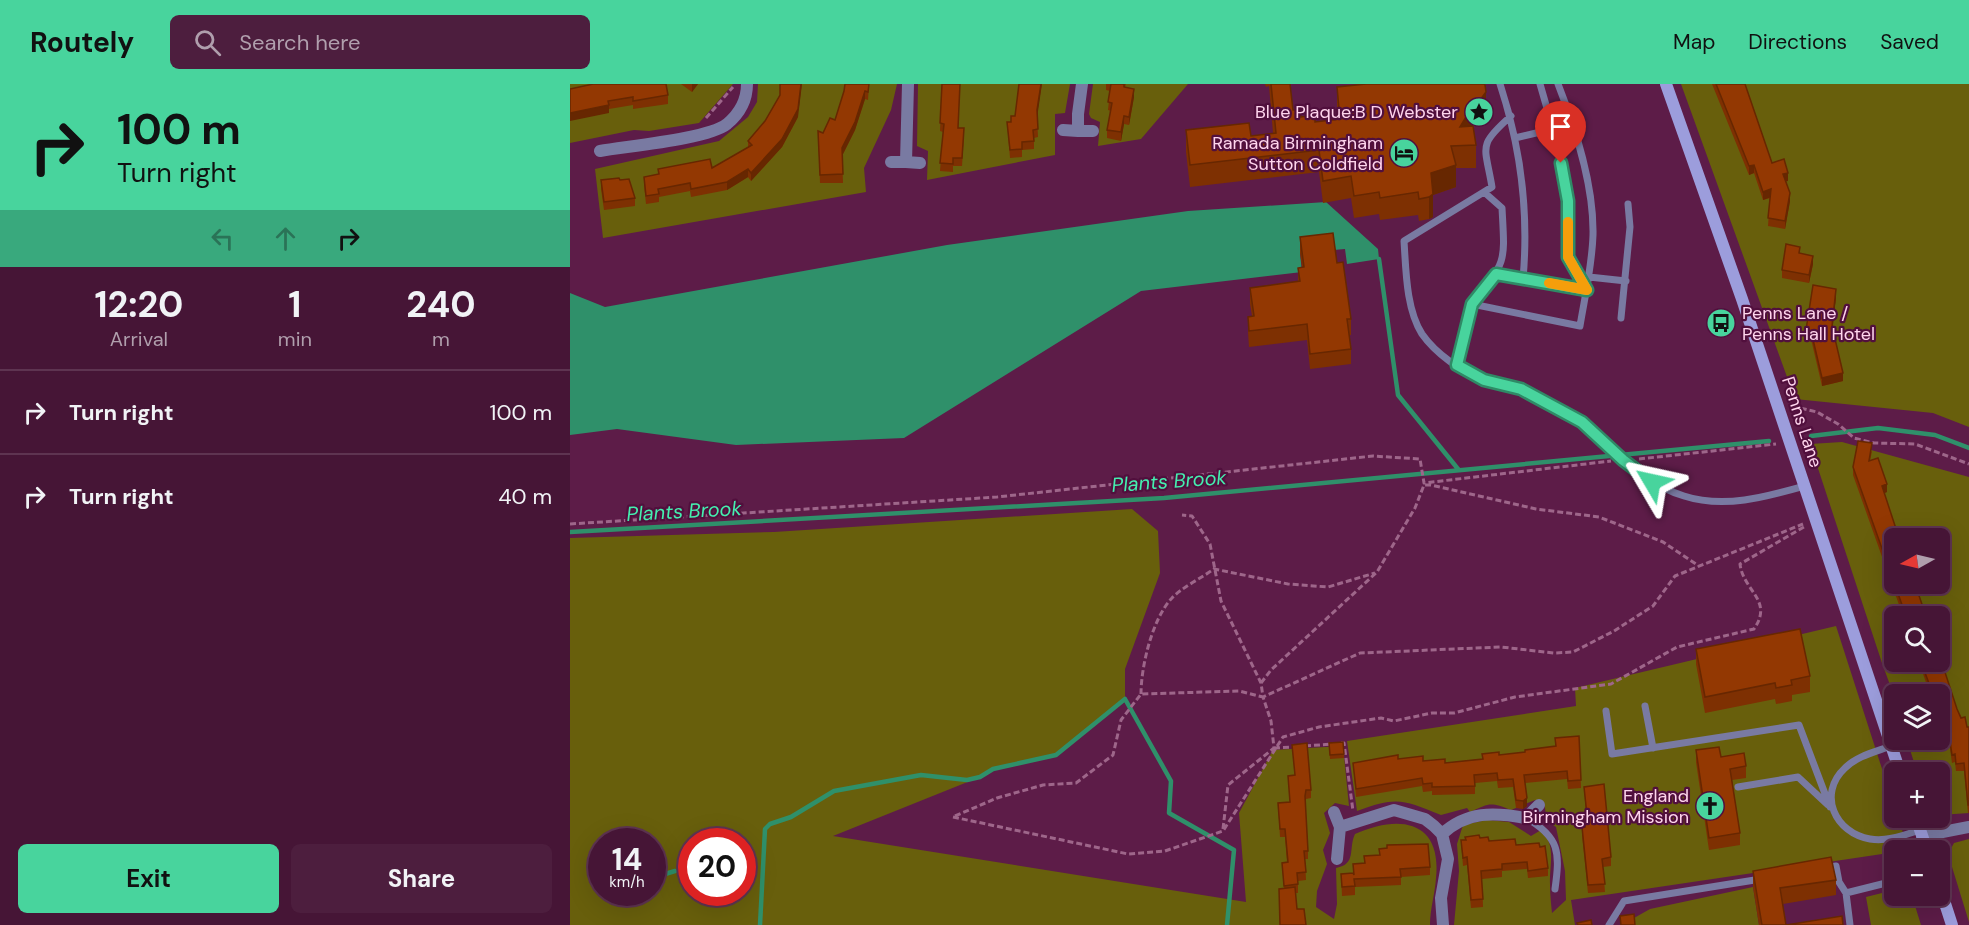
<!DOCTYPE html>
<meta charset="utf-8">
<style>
:root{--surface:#461536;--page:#4d1e3e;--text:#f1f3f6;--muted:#b09fad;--line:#5e3451;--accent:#48d49d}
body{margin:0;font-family:"DM Sans",sans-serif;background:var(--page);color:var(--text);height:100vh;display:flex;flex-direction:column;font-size:22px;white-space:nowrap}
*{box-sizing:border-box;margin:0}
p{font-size:20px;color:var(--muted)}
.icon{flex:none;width:33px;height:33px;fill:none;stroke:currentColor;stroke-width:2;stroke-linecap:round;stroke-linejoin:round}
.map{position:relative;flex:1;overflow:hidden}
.side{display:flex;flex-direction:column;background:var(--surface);width:570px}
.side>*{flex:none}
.hud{background:#48d49d;color:#111;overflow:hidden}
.needle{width:39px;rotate:262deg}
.controls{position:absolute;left:1314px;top:444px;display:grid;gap:12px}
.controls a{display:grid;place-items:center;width:66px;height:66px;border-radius:9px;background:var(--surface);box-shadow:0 6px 24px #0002,0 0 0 2px var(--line);font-size:30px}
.speed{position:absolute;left:18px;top:744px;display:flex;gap:12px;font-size:30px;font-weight:700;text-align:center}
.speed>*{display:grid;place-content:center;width:78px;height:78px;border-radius:50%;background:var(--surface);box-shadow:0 6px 24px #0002,0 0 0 2px var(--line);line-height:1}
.speed small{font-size:15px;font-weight:400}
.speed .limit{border:9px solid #d22;background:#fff;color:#111}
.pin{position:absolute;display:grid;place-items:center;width:51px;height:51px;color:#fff;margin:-62px -26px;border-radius:50% 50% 50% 0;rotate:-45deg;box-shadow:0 0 6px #0007}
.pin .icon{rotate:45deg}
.me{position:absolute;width:66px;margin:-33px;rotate:306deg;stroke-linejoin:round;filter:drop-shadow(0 0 4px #0008)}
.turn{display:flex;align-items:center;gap:21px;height:126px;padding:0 18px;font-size:27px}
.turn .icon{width:78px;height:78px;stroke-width:2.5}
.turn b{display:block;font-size:42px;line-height:51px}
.lanes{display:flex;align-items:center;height:57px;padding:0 18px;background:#0003;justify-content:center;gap:30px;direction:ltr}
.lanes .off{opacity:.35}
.eta{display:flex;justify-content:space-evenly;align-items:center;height:102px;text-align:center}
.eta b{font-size:36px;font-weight:700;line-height:42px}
.action{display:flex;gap:12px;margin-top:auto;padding:12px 18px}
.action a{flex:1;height:69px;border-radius:9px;background:var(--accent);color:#111;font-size:24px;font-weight:700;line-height:69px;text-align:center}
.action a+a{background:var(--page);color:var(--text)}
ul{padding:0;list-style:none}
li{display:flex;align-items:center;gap:18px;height:84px;padding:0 18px;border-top:2px solid var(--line)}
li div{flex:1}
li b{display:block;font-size:22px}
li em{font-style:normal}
header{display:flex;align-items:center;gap:36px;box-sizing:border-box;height:84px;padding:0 30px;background:var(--accent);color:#111}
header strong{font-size:28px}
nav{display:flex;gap:33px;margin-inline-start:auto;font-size:21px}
.search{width:420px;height:54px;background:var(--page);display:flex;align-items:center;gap:15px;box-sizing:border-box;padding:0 21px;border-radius:9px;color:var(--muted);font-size:22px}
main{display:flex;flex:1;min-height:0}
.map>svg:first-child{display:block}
.green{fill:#685f0c;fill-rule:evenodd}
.water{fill:#2f906a}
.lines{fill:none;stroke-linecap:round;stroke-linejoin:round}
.stream{stroke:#2f906a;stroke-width:4.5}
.path{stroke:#9e668a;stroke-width:3;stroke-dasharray:6 3;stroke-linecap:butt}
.lane{stroke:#797aa2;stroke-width:7}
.street{stroke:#797aa2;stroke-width:12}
.secondary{stroke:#9c9ddc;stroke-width:12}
.wall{fill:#7e3002}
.shaded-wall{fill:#672701}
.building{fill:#933802;stroke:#672701;stroke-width:1.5}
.route-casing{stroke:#2f8a66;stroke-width:15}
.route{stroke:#48d49d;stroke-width:10}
.slow{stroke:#f59e0b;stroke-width:10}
.labels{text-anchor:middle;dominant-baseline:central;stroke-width:4.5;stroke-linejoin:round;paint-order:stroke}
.poi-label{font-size:18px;fill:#ffd5ed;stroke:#510f3d;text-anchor:end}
.street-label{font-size:18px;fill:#ffd5ed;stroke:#510f3d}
.water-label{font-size:20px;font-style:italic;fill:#45efaf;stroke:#510f3d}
</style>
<header>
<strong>Routely</strong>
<div class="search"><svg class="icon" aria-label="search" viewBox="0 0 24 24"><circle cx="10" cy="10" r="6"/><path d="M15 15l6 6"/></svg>Search here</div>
<nav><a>Map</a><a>Directions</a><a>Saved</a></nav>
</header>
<main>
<section class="side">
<div class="hud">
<div class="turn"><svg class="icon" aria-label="right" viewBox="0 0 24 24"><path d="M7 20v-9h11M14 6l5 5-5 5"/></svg><div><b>100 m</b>Turn right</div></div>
<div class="lanes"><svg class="icon off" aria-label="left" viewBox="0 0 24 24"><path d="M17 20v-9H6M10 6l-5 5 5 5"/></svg><svg class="icon off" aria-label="ahead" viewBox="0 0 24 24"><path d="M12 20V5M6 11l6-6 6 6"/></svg><svg class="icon" aria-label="right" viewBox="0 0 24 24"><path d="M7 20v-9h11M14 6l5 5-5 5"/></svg></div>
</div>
<div class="eta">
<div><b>12:20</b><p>Arrival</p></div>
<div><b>1</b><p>min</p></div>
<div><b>240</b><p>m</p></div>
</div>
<ul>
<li><svg class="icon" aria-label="right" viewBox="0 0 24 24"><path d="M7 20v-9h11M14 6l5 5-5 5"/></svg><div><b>Turn right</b></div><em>100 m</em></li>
<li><svg class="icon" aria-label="right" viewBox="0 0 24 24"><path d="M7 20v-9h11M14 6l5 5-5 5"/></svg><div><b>Turn right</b></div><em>40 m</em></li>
</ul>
<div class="action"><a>Exit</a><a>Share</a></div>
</section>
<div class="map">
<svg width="1399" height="841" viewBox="0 0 1399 841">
<rect width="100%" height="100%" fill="#5d1c48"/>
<path class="green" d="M0,0H163L129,39L79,47L64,46L0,59Z
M188,0H327L321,26L294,84L296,108L33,154L25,85L149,57L178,33L187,18Z
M348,0H500L495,29L485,30V71L357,96L358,67L347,62Z
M523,0H618L571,55L528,62L530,38L521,34L519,30Z
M1111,0H1399V343L1363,329L1225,315Z
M1272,358L1399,393V729L1370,731V688H1347L1337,656H1370V610L1324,612L1312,579L1240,360ZM1324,454H1370V500H1324ZM1324,532H1370V578H1324Z
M562,425L588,447L590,489L555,585V615L486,671L423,685L410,693L263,752L676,818L669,729L703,666L773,662L779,722L765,719L754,729L760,749L753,766L757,780L747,807L746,823L764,835L767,820L766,784C787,780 778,765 785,750C829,730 872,736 866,794C865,810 860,825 860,841H0V454L204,448ZM32,758H82V808H32ZM122,758H172V808H122Z
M1266,542L1324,722V734H1328L1339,766L1001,816L1005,841H884L889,787L887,760L893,741L917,736L939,738L961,752L971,746C987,761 979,782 980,800C980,810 981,819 982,829L996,816L995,787L986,743L977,737L974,718L965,716L941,726C920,718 920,719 900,728L897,724L871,731C833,716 828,712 787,727L777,657L1006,622L1005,604Z
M1399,755V838L1378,770L1384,759Z
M1183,803L1189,841H1065L1064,834L1080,825Z
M1324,806V812H1342L1351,841H1301L1296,813Z"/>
<path class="water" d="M756,118L808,165L809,175L777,180L775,165L730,169L732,188L571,207L334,354L166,361L47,345L0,351V209L35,223L377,161L618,127Z"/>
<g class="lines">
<path class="stream" d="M809,175L828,311L888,385
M1241,352L1308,344L1365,351L1399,364
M0,448L594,414L1199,357
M82,794L105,787
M190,841L195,745L200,740L221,733L264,707L351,691L397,696L410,693L423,685L486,671L555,615L601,697L599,729L664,766L657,841"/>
<path class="path" d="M136,34L163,3
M1222,322L1247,328L1268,340L1284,354L1304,359L1345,360L1399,380
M1069,375L1206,360
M0,440L427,413L803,372L850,375L854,399L1041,377
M691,599L701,586L807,488L845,424L854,401H861L966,425L1029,433L1093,458L1129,482
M571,610C571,583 582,535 602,514C611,504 633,493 644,485L718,500L758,503L805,489
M771,659H774L783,727
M735,662L762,660
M704,664L726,663
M385,732L427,714L473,701L506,699L543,671L551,636L571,610L669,607L693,613L691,599L651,517L640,460L622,432L612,431
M383,733L558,770L595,767L653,747L713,653L749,643L811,634L824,637L862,629H884L945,613L1041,600L1107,563L1184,545C1204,516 1173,507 1170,480L1234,443
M653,745L658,701L704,664L701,637L693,613L790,569L931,563L984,569L1003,568L1044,547L1083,522L1105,492L1233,440"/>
<path class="lane" d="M930,0C951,64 959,128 953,195
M941,32C907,62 915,61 922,103L834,157C836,186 836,225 852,250C866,270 891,287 913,296C926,301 940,301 953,306C972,314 996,325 1013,338C1048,364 1068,398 1114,412C1154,425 1196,413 1235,402
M945,54L983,45L1000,33
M926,190L1017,206L998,173V117L987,59L970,0
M1019,193L1056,197
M902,220C937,176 935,180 932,124L914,108
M1051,234L1060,143L1058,120
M887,281L902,220L1010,242C1015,212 1022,182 1023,151C1024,101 1006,46 988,0
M1075,622L1083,664
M1036,627L1042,670L1229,641L1260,723
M1321,662C1305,668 1287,672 1275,684C1247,710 1265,749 1300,755C1317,758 1334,751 1350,746
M1168,703L1228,693L1258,721
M956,734C990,753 990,769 985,805
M1255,784L1266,782L1269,798L1276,809L1324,797
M1276,809L1280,841
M1039,841L1054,817L1191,795"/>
<path class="street" d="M338,0L336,78L350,79
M512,0L508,30V47H523
M493,46L508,47
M30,67C58,62 138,55 157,40C169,30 177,16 177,0
M321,78H336
M764,728L770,743L767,775
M770,743L824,726L855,735L864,742L872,750L878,775L871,814L873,841
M872,750C897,727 924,728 956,734L969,721
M1352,752L1399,743"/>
<path class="secondary" d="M1096,0L1172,215L1330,688
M1346,734L1357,766
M1370,804L1382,841"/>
</g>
<path class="wall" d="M111,0H128L122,8Z
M299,0L298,16L295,15L285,46L272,72L273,99H250L248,47L253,49L265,36L274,7Z
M372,0L388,44L394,52L392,82H383V88L370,87L373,48L370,47Z
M536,0H556L555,3L564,13L559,41L554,40L551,57L537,54V46L541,27L538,26L540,7L536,6Z
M695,0H720L723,26L731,33L745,38L768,35L767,26V3L914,0L916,31L910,38H906L903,43L906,61V84H886V103L863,111V133L859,135L849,137L848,131L810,136L809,130L784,134L781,114L753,119L749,88L620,103L616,68V46L681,52L703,49L699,2L696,3Z
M1142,0H1175L1202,79L1218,97H1216L1220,117L1215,145L1198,142L1200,114L1193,116L1184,89L1179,91Z
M0,5L98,11V20L63,25V21L39,25V29Z
M445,32H467L468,53L464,54V65L452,66V73L440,74L437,38H441Z
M228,33L212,63L181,97L178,93L157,106L121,113L120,107L89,113V118L76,120L74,101V93L88,90V85L142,84L178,63V57Z
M31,96H50L65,114V122L34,126L31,105Z
M730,153L767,179L781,235V251H779L781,265V280L740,285L737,256L679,263L678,248V233L682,232L680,220V204L728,198V184L732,183L730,169Z
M1230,170L1243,180L1239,199L1212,194V186Z
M1266,213L1262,245L1273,297L1252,302L1241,255L1236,254V246Z
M1302,367L1300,377L1317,408L1314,409L1356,532H1333L1283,391V383Z
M1126,565L1240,592V608L1222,611V617L1206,620L1205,615L1135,629L1126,580Z
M1349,578H1370L1387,625L1397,643H1399V729H1398L1394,687H1386L1385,678L1382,679L1377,643L1372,644L1370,637V610H1360Z
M1009,652L1011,704L998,705L997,695L955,699L957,722L953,725L946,724L943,703L928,704L927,697L905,699V710L862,711V707L853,708L852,702L786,713L783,679L828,675L875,679L912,675L929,671L955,668L985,662V654Z
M773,658L774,674L760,675L759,659Z
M722,661L741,706V714L736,715L735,719L738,767V775H735L736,796L728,797V809H725L727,825L736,841L714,804L712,779L717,778L715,753H710L708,719L720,718L718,692L725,691Z
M1126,666L1151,673L1176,682V694L1162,696L1170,749V761L1139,766L1126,678Z
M1014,703L1041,773V782L1033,783L1035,808L1018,809L1012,751V743H1014V731H1016Z
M910,754L919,757L946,761L970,763L978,784V792L958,794L957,785L932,787V793L912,795L913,823L901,824L897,781L893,782L891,756Z
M809,765L860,783V791L831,793V801L785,803V811L772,812L771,790L783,789V780H794V772L809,771Z
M1183,787L1266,796V811L1213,820L1216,841H1189L1183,803Z"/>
<path class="shaded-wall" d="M122,0H128L122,8Z
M231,0H232L228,33L212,63L181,97V89Z
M471,0H472L467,34V26Z
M564,5V13L559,41V33Z
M295,7V15L285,46L272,72V64Z
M916,8V31L910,38V16Z
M906,16V38L892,62L890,43Z
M39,21V29L0,37V29Z
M554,32V40L551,57V48Z
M886,81V103L863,111V133L859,135V113L861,89Z
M1184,81V89L1179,91V82Z
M178,85V93L157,106V98Z
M1218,89V97L1213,98V90Z
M1201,105V113L1193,116V108Z
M1220,109V117L1215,145V137Z
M1243,172V180L1239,199V191Z
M1266,205V213L1262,250V242Z
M1273,289V297L1252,302V294Z
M1317,400V408L1312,410V402Z
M1377,635V643L1372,644V636Z
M957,714V722L953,725V717Z"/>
<path class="building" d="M23,0H96L98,11L63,17V13L38,17L39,21L0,29V5Z
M210,0H231L228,25L212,55L181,89L178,85L157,98L121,105L120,99L88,105L89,110L76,112L74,93L89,90L88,85L140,75L142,84L182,61L178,57L195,37L210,11Z
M275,0H299L298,8L295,7L285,38L272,64L273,90L250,91L248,47L253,49L260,34L265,36L274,7Z
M372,0H390L388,44H394L392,74H383V80L370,79L374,40L370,39Z
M449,0H471L467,26L468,45L463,46L464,57L452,58V65L440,66L437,38H441V32H445Z
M541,0H554V3L564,5L559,33L554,32L551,48L537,46L542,19L538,18Z
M701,0H720L723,26H730L731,33L745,31V38L770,35L767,3L796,0H914L915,1L916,8L910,16H906L890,43L903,42L906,61L881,62L886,81L861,89L863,110L859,113L849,115L848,108L810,114L809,108L784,112L781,92L753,97L749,66L620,81L616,46L679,39L681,52L706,49Z
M1146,0H1175L1202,79L1214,75L1218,89L1213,90L1220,109L1215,137L1198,134L1201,105L1193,108L1184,81L1179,82Z
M49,94L50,96L59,95L65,114L34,118L31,96Z
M763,149L767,179L773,178L781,235H777L781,265L740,270L737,240L679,247L678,233L684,232L680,204L730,197L728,184L734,183L730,153Z
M1216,160L1230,163L1229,169L1243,172L1239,191L1212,186Z
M1243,201L1266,205L1262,242L1273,289L1252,294L1241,247L1236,246Z
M1288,357L1302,359L1299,377L1308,374L1317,400L1312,402L1329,454H1324V500H1345L1356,532H1336L1283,383Z
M1230,545L1240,592L1221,596L1222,601L1206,604L1205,599L1135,613L1126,565Z
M1370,573L1387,625L1391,634L1395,633L1397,643H1399V721H1398L1394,679L1386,680L1385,670L1382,671L1377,635L1372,636L1370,630V610H1363L1351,578H1370Z
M1009,652L1011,696L998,697L997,687L954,691L957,714L953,717L946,716L943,695L928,696L927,689L904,691L905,702L862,703V699L853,700L852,694L786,705L783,679L828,671V675L853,672V677L875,675V679L913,675L912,670L929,668V671L955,668V666L986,662L985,654Z
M773,658L774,670L760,671L759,659Z
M737,659L741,706H736L735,712L738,767H734L736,788L727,789L728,800L714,802L712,779L718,778L715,745H710L708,719L720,718L718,692L725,691L722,661Z
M1149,663L1151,673L1174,669L1176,682L1160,685L1170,749L1139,754L1126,666Z
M1034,700L1041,773L1032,775L1035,800L1018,801L1012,743H1015L1014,731H1017L1014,703Z
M909,751L910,754L918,753L919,757L945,755L946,761L969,759L970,763L975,762L978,784L958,787L957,778L932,780V785L911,787L913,815L901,816L897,773L893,774L891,756H896L895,753Z
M858,760L860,783L830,785L831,793L784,795L785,802L772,803L771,790L783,789L784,791L783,780L795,779L794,772L810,771L809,765L817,764V761Z
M1261,773L1266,796L1210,804L1216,841H1192L1183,787Z
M725,803L727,825H734L736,841H710L709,805Z
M1064,830L1065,841H1051L1050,832Z
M1272,832L1273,841H1216Z
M1021,836L1022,841H1008L1007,839Z"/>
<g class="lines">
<g class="route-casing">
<path id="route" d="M991,79L998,117V173L1017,206L926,190L902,220L887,281L914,296L951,305L1012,338L1053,376L1082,398"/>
</g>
<use href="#route" class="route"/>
<path class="slow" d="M979,199L1017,206L998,173V138"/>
</g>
<defs>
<g id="sight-disc" transform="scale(1.5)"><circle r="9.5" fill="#48d49d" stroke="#510f3d"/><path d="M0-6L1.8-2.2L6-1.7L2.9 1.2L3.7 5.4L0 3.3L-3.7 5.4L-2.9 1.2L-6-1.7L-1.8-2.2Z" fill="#111"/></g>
<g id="hotel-disc" transform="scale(1.5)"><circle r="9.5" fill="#48d49d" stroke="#510f3d"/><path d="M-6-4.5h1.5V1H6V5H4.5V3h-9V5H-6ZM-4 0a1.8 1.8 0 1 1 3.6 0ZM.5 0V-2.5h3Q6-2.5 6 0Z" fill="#111"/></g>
<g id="bus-disc" transform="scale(1.5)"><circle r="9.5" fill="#48d49d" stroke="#510f3d"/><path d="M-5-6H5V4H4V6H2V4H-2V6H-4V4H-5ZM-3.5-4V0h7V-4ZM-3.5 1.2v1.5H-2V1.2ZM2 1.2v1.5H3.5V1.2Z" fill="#111"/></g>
<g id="church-disc" transform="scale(1.5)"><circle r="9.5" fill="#48d49d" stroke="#510f3d"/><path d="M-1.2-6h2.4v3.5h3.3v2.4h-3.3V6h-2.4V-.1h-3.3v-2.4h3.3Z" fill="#111"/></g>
</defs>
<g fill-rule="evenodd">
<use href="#sight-disc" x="909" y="28"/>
<use href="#hotel-disc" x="834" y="69"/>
<use href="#bus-disc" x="1151" y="239"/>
<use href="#church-disc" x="1140" y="722"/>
</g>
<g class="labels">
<g class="poi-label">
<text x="888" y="28">Blue Plaque:B D Webster</text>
<text x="813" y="59">Ramada Birmingham<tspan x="813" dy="21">Sutton Coldfield</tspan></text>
<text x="1172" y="229" text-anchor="start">Penns Lane /<tspan x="1172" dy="21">Penns Hall Hotel</tspan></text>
<text x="1119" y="712">England<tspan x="1119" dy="21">Birmingham Mission</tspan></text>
</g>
<g class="street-label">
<text transform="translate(1232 338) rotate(72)">Penns Lane</text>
</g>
<g class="water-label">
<text transform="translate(599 397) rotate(-4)">Plants Brook</text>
<text transform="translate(114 427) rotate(-3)">Plants Brook</text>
</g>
</g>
</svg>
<div class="controls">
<a><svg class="needle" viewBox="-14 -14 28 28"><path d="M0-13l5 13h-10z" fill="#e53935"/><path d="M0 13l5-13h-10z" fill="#b09fad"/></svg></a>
<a><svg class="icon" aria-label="search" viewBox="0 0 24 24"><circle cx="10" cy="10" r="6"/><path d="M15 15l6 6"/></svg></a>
<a><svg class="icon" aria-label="layers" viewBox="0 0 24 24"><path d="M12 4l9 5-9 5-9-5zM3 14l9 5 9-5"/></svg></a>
<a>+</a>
<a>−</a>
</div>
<div class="speed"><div>14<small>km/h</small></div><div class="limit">20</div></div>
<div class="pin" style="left:991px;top:79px;background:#d93025"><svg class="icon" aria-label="arrive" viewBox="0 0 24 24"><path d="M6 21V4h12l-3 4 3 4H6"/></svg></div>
<svg class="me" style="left:1082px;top:398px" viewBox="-20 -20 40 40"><path d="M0-17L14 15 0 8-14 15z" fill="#48d49d" stroke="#fff" stroke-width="4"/></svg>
</div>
</main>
